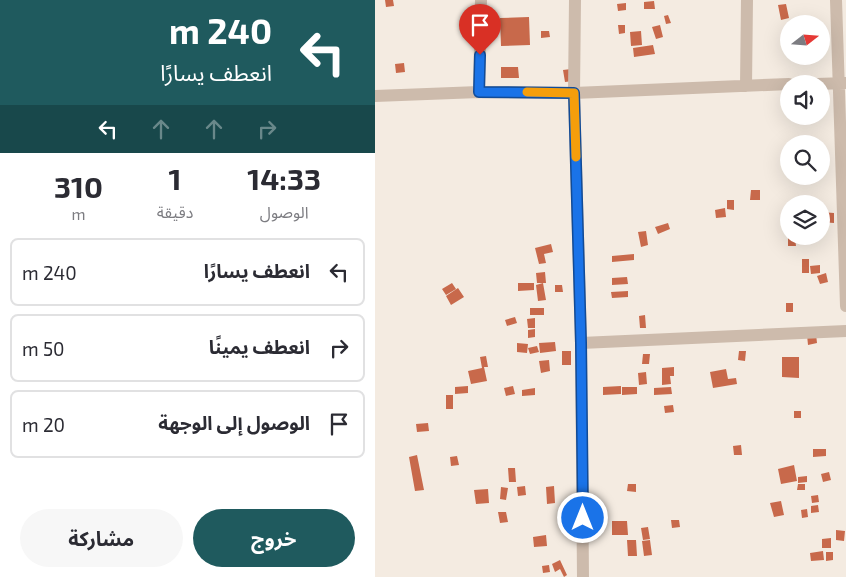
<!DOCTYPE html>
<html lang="ar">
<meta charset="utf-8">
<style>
:root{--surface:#fff;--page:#f7f7f7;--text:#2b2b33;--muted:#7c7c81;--line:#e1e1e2;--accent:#1f5a5e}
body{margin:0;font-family:"Exo 2","Noto Sans Arabic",sans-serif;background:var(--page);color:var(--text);direction:rtl;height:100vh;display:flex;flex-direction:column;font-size:19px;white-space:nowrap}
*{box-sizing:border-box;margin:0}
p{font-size:16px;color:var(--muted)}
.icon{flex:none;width:28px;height:28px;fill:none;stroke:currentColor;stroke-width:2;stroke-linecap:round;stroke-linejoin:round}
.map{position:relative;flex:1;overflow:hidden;direction:ltr}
.drawer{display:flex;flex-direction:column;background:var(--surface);width:375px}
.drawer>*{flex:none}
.hud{background:#1f5a5e;color:#fff;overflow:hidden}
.needle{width:32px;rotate:73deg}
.tools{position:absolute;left:405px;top:15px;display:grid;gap:10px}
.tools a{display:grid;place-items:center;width:50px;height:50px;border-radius:50%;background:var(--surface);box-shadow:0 5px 20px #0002;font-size:25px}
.pin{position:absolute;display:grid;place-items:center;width:42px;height:42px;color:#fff;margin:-51px -21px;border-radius:50% 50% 50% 0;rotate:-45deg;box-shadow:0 0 5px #0007}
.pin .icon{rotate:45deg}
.me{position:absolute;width:55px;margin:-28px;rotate:0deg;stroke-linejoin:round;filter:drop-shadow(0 0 4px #0008)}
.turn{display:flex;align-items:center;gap:18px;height:105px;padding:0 20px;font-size:22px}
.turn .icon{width:65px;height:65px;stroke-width:2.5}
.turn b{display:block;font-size:35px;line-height:42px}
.lanes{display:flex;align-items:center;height:48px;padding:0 20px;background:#0003;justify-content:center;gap:25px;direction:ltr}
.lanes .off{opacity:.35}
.eta{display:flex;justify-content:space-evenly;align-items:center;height:85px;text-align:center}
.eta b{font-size:30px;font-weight:700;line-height:35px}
.action{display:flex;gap:10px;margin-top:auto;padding:10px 20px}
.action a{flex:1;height:58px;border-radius:30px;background:var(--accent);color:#fff;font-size:20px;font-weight:700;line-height:58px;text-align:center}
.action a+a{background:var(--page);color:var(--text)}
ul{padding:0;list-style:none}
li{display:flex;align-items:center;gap:15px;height:68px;margin:0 10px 8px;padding:0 10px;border:2px solid var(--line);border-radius:8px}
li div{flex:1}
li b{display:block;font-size:19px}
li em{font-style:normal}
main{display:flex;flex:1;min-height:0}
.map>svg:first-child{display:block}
.building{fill:#c8694b}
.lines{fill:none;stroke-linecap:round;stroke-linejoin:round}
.minor{stroke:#cdbbac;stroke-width:12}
.route-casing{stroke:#114b97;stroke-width:12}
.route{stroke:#1a73e8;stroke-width:9}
.slow{stroke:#f59e0b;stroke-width:9}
</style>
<main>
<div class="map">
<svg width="471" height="577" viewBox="0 0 471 577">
<rect width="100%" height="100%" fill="#f4ebe1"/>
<path class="building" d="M10,0H18L19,6L11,7Z
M279,1L280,9H269V2Z
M251,3V10L243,11L242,4Z
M411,4L414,18L406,20L403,5Z
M293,15L296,23L291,24L289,16Z
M154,17L155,45L126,46L125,18Z
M243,25H250V33L244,34Z
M285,25L288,37L281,39L277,27Z
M166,31H174L175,37L166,38Z
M266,31L267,45L256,46L255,32Z
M278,45L280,54L259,57L258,48Z
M29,63L30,72L21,73L20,64Z
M126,67H143L144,78H126Z
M196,69L198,81L190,82L188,70Z
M376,190H385V200H375Z
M352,200H359V210L352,209Z
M350,208L351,217L341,218L340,210Z
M446,212L459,213V223L446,222Z
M293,223L295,229L283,234L280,227Z
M271,231L273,245L266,247L263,232Z
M413,238H420L421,246H413Z
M176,244L178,252L169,254L171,263L164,264L160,248Z
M259,254V260L237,262V256Z
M427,259H434V273H427Z
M445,265V273L436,274L435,266Z
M170,272L171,283H162L161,273Z
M451,273L453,282L445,284L442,276Z
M252,277L253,284L237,285V278Z
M77,283L81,289L71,295L67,289Z
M143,283H159V290L143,291Z
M168,283L171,300L163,301L161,285Z
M180,285H187L188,292H180Z
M83,288L89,297L76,305L71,296Z
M253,291V297L237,298L236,292Z
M411,303H418V312H411Z
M155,308H169V315H155Z
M270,315L271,328H265L264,316Z
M140,317L142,323L132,326L130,320Z
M160,318V328H153L152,319Z
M160,329V337L153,338V330Z
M441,334L442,343L433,345L432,335Z
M180,342L181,351L165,353L164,343Z
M142,343L153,344L152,353L142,352Z
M162,346L164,352L155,354L153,348Z
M187,351H196V365H187Z
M364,351H371L370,361L363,360Z
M268,354H275L274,364H267Z
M111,356L113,367H109L112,381L96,384L93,371L107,368L105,357Z
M407,357H424V378L407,377Z
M174,360L175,371L166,373L164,361Z
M299,367V376H295L296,384L287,385V368Z
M351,369L353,379L361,378L362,384L338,388L335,372Z
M271,372L272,384L264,385L263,373Z
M93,386V393L80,394V387Z
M138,386L140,394L131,396L129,388Z
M246,386V394L228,395V387Z
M247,387H262V394L247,395Z
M296,387L297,394L279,395V388Z
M160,388V395L147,396V390Z
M71,395H78V409H71Z
M298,405L299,412L290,413L289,406Z
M419,411H426V418H419Z
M53,423L54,431L42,432L41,424Z
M366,445L367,455H359L358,446Z
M438,449H451V456L438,457Z
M42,455L49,490L40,491L34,457Z
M82,456L84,465L76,466L75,457Z
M419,465L422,481L406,484L403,469Z
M133,468H140L141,482H134Z
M454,472L456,480L448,482L446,474Z
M432,476V482L423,483V477Z
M253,484H261V492L252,491Z
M423,484H430V490H422Z
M150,486L151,495L143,496L142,487Z
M179,486L180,503L172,504L171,487Z
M126,487L133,488L131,500L125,499Z
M113,489L114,503L101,504L99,490Z
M443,495L444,502L437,503L436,496Z
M406,501L409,515L399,517L395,503Z
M443,505L444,512L436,513V506Z
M432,509L433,517L427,518L426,510Z
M123,512H131L133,522L125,523Z
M296,520H304L305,527L297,528Z
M237,521H252L253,535H237Z
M273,527L275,539L268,540L266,528Z
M461,530L470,531L469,541L461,540Z
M171,535L172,546L159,547L158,537Z
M456,538V548H447V539Z
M252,540H261L262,556H253Z
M275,540L277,555L269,556L267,541Z
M448,551L449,560L436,561L435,553Z
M451,552H458V560L451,561Z
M185,560L192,575L189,577L185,569L180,572L177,564Z
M174,565L175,572L168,573L167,566Z"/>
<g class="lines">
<path class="minor" d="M200,0L199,93L206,343L208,577
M461,0L471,306
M442,84L471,83
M371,86L372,0
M104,92L106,0
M0,96L104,92L199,93L414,84
M206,343L471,331"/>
</g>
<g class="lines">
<g class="route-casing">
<path id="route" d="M105,55L104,92L199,93L206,343L208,518"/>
</g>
<use href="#route" class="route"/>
<path class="slow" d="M152,92L199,93L201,157"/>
</g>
</svg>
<div class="tools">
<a><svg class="needle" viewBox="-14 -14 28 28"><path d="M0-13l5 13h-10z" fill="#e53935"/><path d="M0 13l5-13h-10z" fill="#7c7c81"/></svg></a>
<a><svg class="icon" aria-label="sound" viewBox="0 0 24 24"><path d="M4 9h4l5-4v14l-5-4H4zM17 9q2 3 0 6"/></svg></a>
<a><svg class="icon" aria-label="search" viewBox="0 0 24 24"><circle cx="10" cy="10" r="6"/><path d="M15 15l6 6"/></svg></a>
<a><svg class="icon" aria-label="layers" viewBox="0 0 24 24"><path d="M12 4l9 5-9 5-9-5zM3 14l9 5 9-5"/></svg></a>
</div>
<div class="pin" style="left:105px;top:55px;background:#d93025"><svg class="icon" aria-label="arrive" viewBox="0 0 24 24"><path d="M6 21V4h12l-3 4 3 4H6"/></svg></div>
<svg class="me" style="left:208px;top:518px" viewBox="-20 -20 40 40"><circle r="17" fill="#1a73e8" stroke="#fff" stroke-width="3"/><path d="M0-11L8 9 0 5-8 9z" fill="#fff"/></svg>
</div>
<section class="drawer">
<div class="hud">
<div class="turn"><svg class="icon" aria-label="left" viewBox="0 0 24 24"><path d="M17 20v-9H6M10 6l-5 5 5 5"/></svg><div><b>240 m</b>انعطف يسارًا</div></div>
<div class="lanes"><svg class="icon" aria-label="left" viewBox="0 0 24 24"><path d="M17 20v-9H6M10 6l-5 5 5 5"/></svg><svg class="icon off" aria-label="ahead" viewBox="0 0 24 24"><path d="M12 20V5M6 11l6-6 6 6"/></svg><svg class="icon off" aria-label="ahead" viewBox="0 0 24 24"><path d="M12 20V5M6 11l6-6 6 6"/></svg><svg class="icon off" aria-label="right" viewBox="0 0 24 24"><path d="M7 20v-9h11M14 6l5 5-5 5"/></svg></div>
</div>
<div class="eta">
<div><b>14:33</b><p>الوصول</p></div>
<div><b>1</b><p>دقيقة</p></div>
<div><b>310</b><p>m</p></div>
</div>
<ul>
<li><svg class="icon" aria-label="left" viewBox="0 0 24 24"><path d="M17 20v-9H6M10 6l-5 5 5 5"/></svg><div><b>انعطف يسارًا</b></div><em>240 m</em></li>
<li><svg class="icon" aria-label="right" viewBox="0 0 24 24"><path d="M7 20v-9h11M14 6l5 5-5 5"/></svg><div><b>انعطف يمينًا</b></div><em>50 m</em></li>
<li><svg class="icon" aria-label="arrive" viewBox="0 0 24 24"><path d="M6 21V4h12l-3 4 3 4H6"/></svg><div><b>الوصول إلى الوجهة</b></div><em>20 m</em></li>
</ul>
<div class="action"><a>خروج</a><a>مشاركة</a></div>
</section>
</main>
